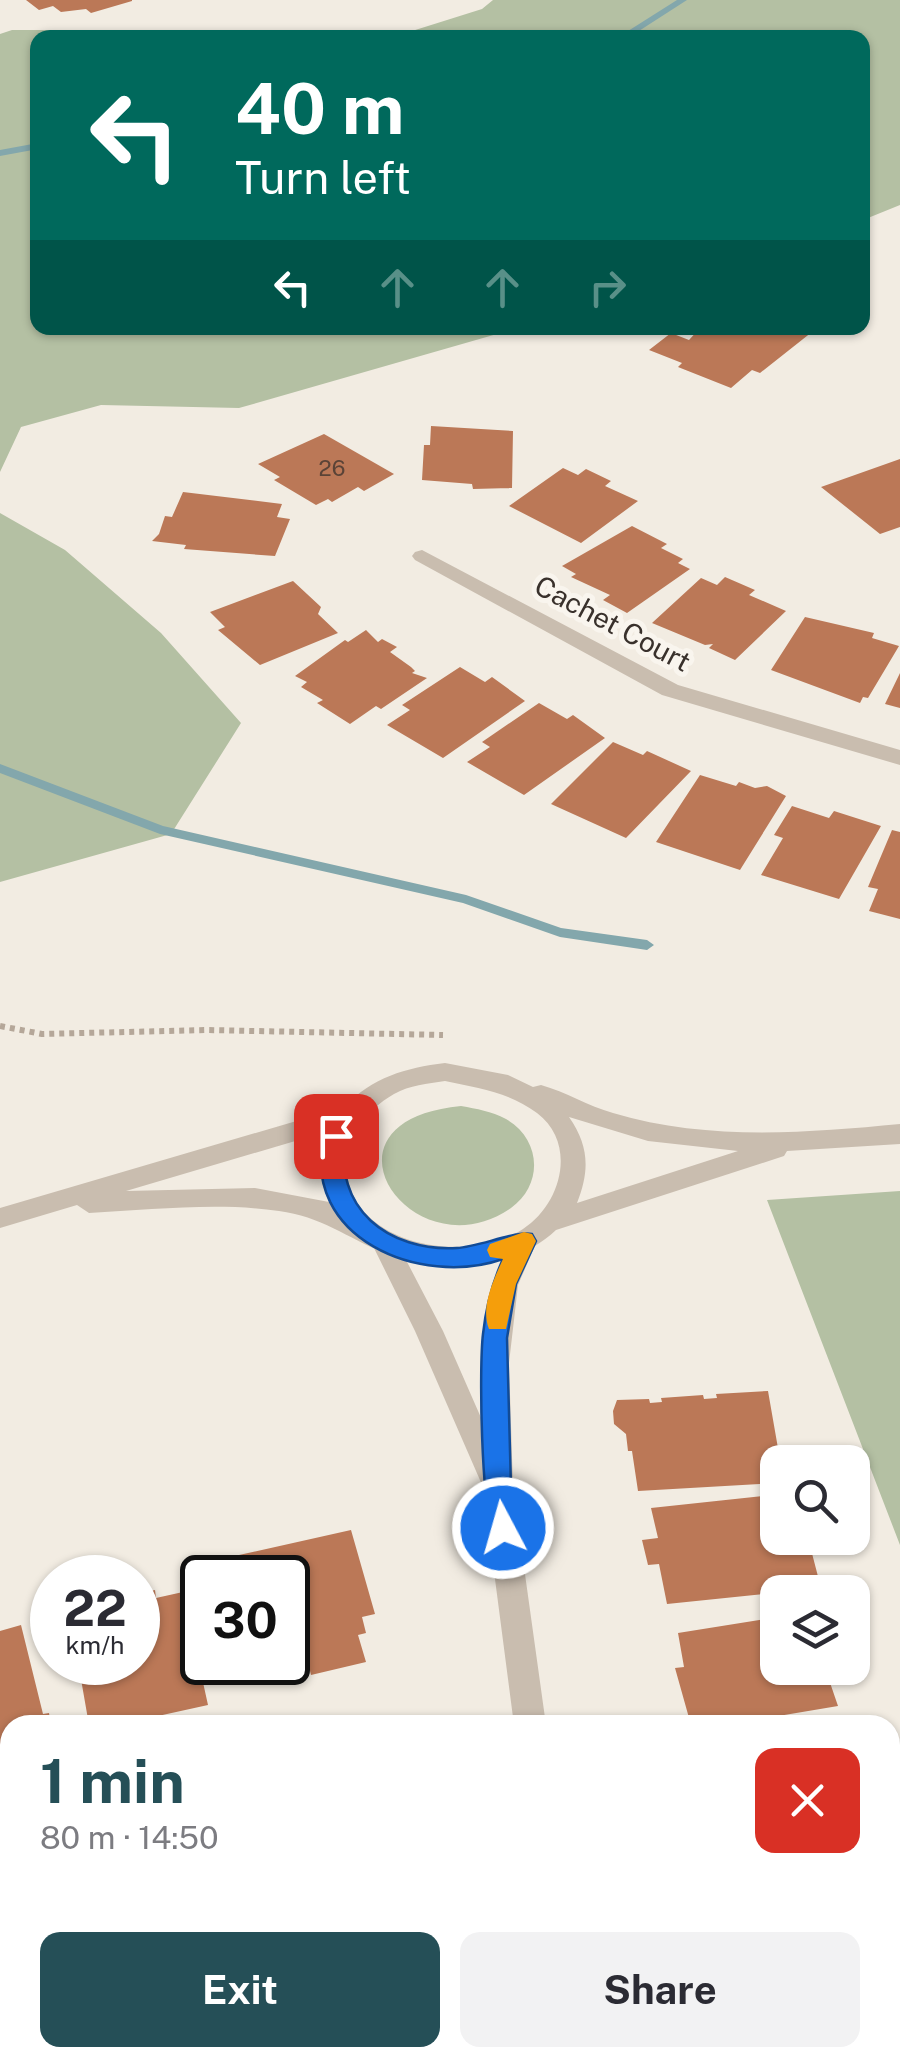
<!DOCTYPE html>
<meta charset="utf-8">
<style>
:root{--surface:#fff;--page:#f2f2f3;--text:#2b2b33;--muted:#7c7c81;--accent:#254f57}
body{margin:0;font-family:"Public Sans",sans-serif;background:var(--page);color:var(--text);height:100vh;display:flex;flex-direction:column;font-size:38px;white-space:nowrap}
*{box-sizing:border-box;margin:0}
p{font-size:32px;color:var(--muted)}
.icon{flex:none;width:55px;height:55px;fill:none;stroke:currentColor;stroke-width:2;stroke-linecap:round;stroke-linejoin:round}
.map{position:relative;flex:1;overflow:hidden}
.side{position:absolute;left:0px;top:1715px;width:900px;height:352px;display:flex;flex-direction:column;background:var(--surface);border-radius:30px 30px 0 0;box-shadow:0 2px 8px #0004}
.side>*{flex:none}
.hud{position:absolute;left:30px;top:30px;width:840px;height:305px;border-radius:20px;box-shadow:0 2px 8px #0004;background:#00695c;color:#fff;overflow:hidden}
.fabs{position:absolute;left:760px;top:1445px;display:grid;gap:20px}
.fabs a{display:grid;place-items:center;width:110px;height:110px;border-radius:20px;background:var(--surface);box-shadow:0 2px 8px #0004;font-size:50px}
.speed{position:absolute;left:30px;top:1555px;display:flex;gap:20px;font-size:50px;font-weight:700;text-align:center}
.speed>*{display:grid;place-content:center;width:130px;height:130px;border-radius:50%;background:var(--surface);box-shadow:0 2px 8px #0004;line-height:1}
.speed small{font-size:25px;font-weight:400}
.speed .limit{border:5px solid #111;border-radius:15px;background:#fff;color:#111}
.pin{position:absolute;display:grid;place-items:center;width:85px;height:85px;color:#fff;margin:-42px;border-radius:20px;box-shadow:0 5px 15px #0006}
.me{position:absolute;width:110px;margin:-55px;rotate:354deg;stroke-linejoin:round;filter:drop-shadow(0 0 8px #0008)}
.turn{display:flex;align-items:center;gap:35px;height:210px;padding:0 40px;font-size:45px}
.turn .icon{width:130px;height:130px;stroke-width:2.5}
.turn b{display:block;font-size:70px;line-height:85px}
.lanes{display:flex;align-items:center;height:95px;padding:0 40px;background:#0003;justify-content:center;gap:50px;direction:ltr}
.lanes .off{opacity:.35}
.round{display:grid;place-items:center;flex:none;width:105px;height:105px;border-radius:20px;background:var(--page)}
.overview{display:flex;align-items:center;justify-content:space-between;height:170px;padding:0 40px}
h1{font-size:60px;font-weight:700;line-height:75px;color:var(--accent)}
.primary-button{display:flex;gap:20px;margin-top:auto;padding:20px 40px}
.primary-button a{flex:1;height:115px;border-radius:20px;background:var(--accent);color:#fff;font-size:40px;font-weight:700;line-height:115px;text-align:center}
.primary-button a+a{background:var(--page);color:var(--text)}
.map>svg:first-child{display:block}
.green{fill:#b4c0a3}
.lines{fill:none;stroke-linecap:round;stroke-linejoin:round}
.stream{fill:#83a7ac;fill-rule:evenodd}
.building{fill:#bb7857}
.path{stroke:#b5a799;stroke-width:6;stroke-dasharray:5 5;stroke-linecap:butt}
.minor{fill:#c9bdaf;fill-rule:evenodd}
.tertiary{fill:#c9bdaf;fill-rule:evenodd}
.route{fill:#1a73e8;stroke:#114b97;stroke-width:2.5}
.slow{fill:#f59e0b}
.labels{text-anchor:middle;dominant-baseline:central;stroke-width:10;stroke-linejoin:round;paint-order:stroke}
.number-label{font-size:22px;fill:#5a4337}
.street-label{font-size:28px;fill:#39312c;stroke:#f9f5ee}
</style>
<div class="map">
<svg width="900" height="2066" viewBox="0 0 900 2066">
<rect width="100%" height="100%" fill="#f2ece2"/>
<path class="green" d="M493,0H900V205L863,220L862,38L393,37L482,9Z
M12,30H78L112,37L38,38V328H518L239,408L101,405L21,427L0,472V34Z
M0,513L65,550L161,633L241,723L171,834L0,882Z
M461,1106C477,1109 491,1111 506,1119C541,1139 544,1184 511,1208C413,1276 304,1121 461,1106Z
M900,1191V1545L767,1200Z"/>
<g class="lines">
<path class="stream" d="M677,0H687L628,38H617Z
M38,143V149L0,156V150Z
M0,764L163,826L466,895L561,928L647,940L654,945L647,950L560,937L463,903L160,834L0,773Z"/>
</g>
<path class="building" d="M26,0H132V1L91,13L86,9L61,12L53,6L39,10Z
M700,328H817L760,373L752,370L731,388L678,367L682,363L649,350L671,333L689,340Z
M431,426L513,431L512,488L473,489L472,484L422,480L424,445H430Z
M324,434L394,474L364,491L358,487L332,502L328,499L316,505L274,480L280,477L258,464Z
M900,459V527L880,534L821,487Z
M563,468L578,475L586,469L611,481L605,486L638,501L581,543L509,506Z
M183,492L282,504L277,517L290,519L275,556L184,549L186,545L152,541L159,534L165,516L172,517Z
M632,526L667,544L661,548L683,559L678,563L690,569L627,613L603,600L610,595L571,577L576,574L562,566Z
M725,577L755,590L749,595L786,611L735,660L709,648L713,644L705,645L652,623L701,578L717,585Z
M293,581L321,607L318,614L338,633L260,665L218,630L225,627L210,612Z
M805,617L874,633L872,638L899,646L868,698L863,697L860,703L771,670Z
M366,630L378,642L382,639L397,647L390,652L411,667L415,671L412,673L427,678L381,709L376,706L350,724L317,703L323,700L301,687L307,682L295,676L345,640L348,642Z
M460,667L485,682L492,677L525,701L443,758L387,725L410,710L402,705Z
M900,673V708L885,704Z
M539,703L567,719L573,715L605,738L524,795L467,762L490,747L482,742Z
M613,742L643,755L647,751L691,771L626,838L551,804Z
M700,775L736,786L739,782L755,788L767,786L786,796L740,870L656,842Z
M792,806L829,818L834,811L881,826L839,899L761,875L783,838L774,835Z
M892,830L900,832V919L869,911L878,889L868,887Z
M768,1391L779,1454H783L785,1462H778V1483L638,1491L632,1451H628L626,1434L614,1424L613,1411L617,1400L649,1399L650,1403L662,1402L661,1398L703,1395L704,1399L717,1398L716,1394Z
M763,1496L769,1523L778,1522V1538H808L821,1588L667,1604L659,1564L648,1565L642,1540L658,1538L651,1508Z
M351,1530L375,1614L362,1617L366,1633L358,1635L366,1662L311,1675L309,1667L256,1679L254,1669L228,1675L225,1662H288V1578H235L230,1557Z
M155,1590L156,1598L183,1592L208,1705L117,1725H89L78,1662H138V1594Z
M778,1617V1668H825L838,1706L755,1720L756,1725H691L675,1668L684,1667L678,1633Z
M21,1625L43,1714L49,1713L51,1725H10V1743L0,1746V1631Z
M900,1886V1981L890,1985V1889Z
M900,2000V2066H824L821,2058H890V2003Z
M6,2016L10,2058L35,2066H0V2018Z
M288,2058H371L346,2066H291Z"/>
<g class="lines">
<path class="path" d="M0,1026L42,1034L208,1030L443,1035"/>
<path class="minor" d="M422,550L678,685L900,750V765L662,695L415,560L412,556L415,552Z
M524,1231L533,1234L537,1241L518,1285L509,1363L513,1488L546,1725H514L483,1487L415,1331L371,1242L375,1235L384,1232L393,1235L443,1331L482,1420C481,1351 481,1296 515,1234Z
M10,1865V1895L0,1899V1869Z
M630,2058H665L668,2066H633Z"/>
<path class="tertiary" d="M445,1063L508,1075L533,1087L541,1085C566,1092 588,1106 613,1113C706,1141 805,1133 900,1124V1144L787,1151L784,1156L556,1230C512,1272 439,1275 384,1253C348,1238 320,1216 279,1211C216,1202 152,1210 89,1213L77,1205L0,1228V1208L344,1107C373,1077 405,1068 445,1063ZM445,1081C478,1088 509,1092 537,1113C578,1144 561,1205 523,1229C478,1258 395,1252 361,1208C330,1167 352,1118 394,1094C410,1085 427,1084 445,1081ZM569,1117L648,1141L738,1151L577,1203C590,1170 589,1146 569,1117ZM329,1131C317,1156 318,1177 329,1202L255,1188L126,1191Z"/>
</g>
<path class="route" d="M336,1128L347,1136C331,1208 389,1252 457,1248C478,1247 518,1230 532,1234L536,1241L516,1284L507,1338L511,1488L516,1528L512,1536L503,1539L494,1536C481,1509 479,1367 483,1334C486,1307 492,1283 503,1259C421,1288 300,1238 324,1136Z"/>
<path class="slow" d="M524,1232L532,1234L536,1241L516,1284L506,1329H489C480,1307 494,1279 503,1259L490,1257L487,1250L490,1244Z"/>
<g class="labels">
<g class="number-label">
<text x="332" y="468">26</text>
</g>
<g class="street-label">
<text transform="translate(613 623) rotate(28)">Cachet Court</text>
</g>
</g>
</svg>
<div class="fabs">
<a><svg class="icon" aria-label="search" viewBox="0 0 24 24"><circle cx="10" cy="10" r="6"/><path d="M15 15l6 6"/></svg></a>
<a><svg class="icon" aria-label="layers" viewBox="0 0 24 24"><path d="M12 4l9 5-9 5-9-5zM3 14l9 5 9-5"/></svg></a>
</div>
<div class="speed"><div>22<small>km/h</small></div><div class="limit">30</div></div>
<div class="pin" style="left:336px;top:1136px;background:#d93025"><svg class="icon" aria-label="arrive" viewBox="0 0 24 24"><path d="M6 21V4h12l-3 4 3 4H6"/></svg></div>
<svg class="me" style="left:503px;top:1528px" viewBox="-20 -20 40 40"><circle r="17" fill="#1a73e8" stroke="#fff" stroke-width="3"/><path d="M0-11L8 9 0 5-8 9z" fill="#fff"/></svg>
<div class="hud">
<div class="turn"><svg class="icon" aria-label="left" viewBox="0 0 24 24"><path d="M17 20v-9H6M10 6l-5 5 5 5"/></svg><div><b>40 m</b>Turn left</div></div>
<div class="lanes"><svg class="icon" aria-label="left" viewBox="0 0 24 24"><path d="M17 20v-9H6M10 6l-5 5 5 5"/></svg><svg class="icon off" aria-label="ahead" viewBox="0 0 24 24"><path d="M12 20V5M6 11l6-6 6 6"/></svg><svg class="icon off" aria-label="ahead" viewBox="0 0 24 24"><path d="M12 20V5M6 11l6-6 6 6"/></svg><svg class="icon off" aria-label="right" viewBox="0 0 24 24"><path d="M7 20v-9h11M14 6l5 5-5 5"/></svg></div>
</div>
<section class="side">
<div class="overview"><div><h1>1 min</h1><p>80 m · 14:50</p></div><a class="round" style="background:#d93025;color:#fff"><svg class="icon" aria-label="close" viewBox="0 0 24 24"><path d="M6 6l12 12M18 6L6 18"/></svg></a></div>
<div class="primary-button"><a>Exit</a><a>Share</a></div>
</section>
</div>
